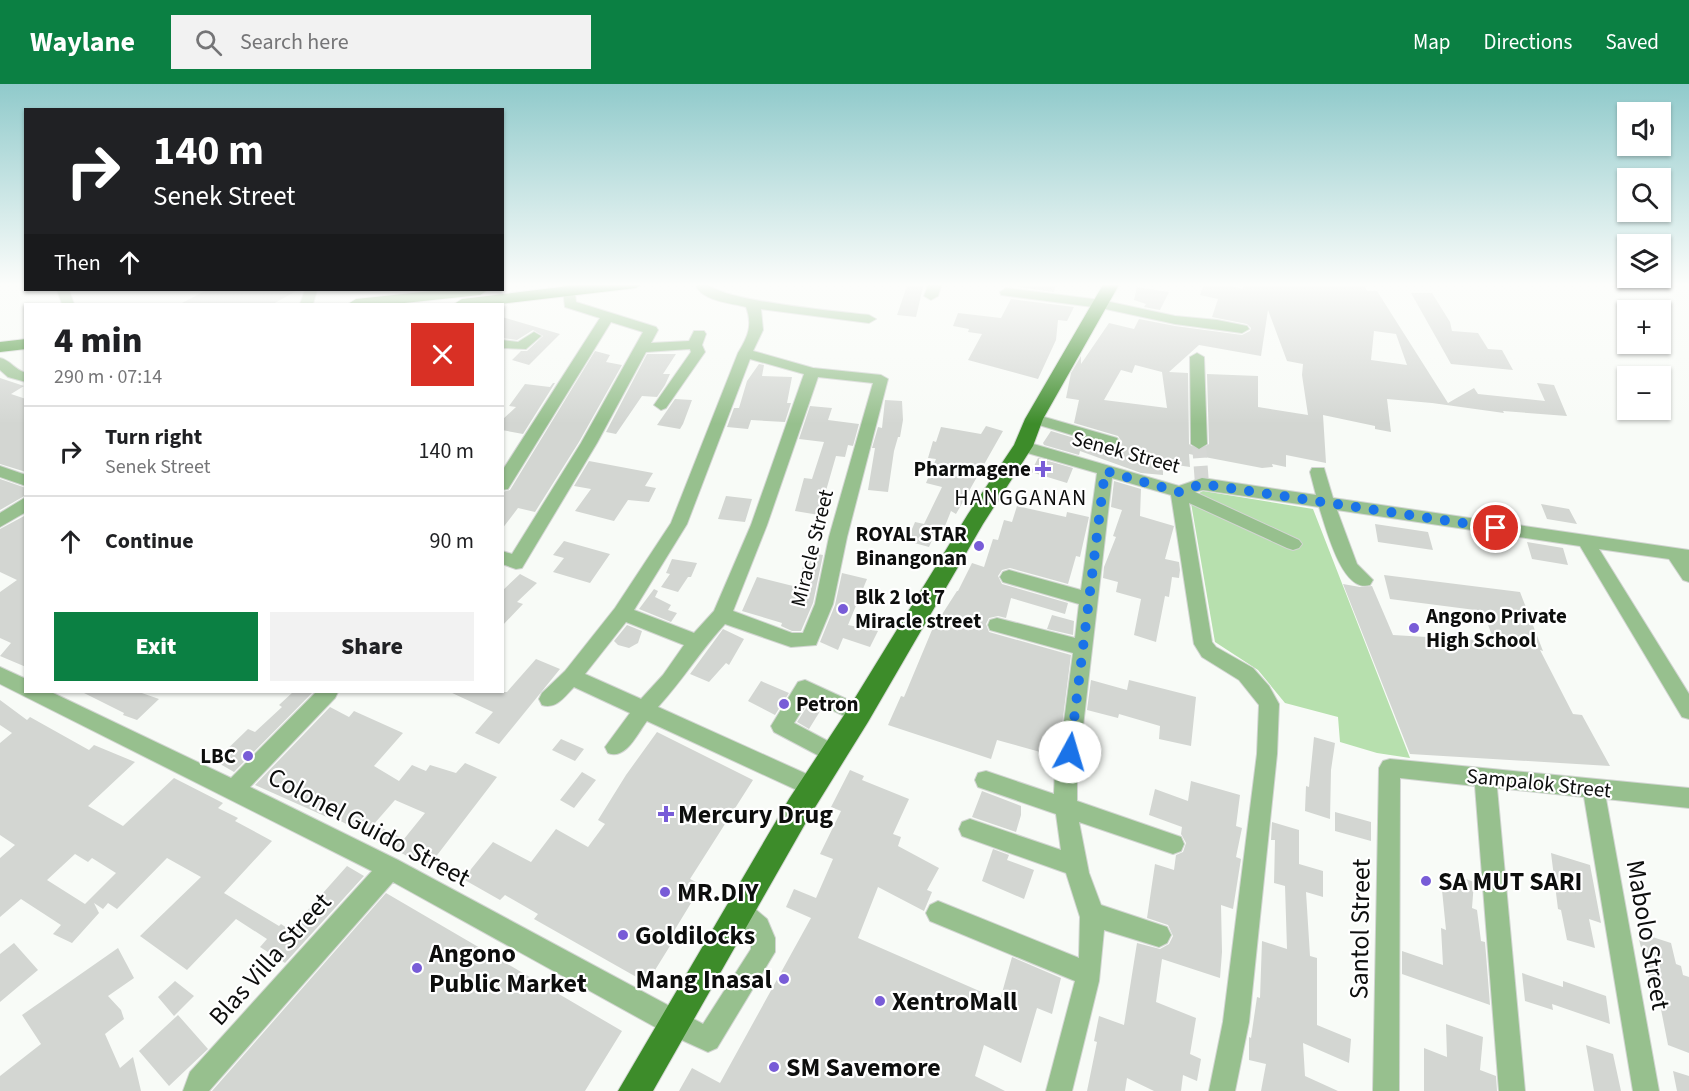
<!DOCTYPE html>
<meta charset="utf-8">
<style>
:root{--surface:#fff;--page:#f2f2f2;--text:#202124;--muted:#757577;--line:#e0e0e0;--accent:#0b8043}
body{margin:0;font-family:"Source Sans 3",sans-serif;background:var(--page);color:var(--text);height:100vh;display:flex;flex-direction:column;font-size:22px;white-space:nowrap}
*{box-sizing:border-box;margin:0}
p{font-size:20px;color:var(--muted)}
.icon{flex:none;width:33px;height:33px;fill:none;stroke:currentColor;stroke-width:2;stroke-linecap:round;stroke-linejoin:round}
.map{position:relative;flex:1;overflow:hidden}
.panel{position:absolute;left:24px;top:219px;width:480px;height:390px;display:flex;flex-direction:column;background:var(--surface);border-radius:0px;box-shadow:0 2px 4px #0004}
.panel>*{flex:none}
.top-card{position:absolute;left:24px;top:24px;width:480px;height:183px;border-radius:0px;box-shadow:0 2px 4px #0004;background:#202124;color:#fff;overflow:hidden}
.tools{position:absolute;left:1617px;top:18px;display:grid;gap:12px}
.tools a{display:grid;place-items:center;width:54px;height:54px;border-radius:0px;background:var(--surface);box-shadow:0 2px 4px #0004;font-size:30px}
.pin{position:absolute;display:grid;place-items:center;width:51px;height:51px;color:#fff;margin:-26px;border:3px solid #fff;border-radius:50%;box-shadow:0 2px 6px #0007}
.me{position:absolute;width:66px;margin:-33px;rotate:6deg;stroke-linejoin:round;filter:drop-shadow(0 0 4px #0008)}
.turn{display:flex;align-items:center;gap:21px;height:126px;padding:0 30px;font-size:27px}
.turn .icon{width:78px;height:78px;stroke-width:2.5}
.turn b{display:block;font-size:42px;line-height:51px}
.then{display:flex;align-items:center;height:57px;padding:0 30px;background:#0003;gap:12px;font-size:22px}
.round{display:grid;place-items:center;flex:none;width:63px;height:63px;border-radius:0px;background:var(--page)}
.head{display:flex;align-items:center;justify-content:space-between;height:102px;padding:0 30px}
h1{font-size:36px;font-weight:800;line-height:45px}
.primary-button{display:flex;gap:12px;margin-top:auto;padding:12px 30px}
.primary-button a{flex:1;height:69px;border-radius:0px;background:var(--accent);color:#fff;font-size:24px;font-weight:800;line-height:69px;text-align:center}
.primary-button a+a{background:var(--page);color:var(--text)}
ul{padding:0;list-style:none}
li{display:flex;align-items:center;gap:18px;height:90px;padding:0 30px;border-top:2px solid var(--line)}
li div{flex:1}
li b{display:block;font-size:22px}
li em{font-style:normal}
header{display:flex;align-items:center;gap:36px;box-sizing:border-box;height:84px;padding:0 30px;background:var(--accent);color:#fff}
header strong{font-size:28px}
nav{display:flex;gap:33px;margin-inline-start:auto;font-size:21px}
.search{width:420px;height:54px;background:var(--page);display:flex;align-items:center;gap:15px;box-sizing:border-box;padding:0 21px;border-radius:0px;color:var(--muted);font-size:22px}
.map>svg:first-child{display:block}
.green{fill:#b7e0ae}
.building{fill:#d3d6d2;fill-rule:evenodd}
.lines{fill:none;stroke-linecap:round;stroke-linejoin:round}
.minor-tunnel{stroke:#d5d7d4;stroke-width:14;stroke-dasharray:14 8;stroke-linecap:butt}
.minor-casing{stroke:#d2d5d2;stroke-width:2}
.major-casing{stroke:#d2d5d2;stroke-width:2}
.minor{fill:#97c08e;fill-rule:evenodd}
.major{fill:#3d8c2a;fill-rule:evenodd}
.route{stroke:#1a73e8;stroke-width:10;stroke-dasharray:0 18}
.poi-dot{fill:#785cd7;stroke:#fff;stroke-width:2}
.labels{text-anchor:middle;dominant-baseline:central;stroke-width:4.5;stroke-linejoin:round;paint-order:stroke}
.street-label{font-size:21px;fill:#0d0e0d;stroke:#fff}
.poi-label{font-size:21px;font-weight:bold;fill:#0d0e0d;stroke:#fff;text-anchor:end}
.neighbourhood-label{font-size:22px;letter-spacing:1.5px;fill:#0d0e0d;stroke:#fff}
.near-poi-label{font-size:26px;font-weight:bold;fill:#0d0e0d;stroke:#fff;text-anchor:start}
.near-street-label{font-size:26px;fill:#0d0e0d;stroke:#fff}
</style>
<header>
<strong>Waylane</strong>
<div class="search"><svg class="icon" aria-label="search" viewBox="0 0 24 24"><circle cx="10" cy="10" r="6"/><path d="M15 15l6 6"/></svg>Search here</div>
<nav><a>Map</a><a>Directions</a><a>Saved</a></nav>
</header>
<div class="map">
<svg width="1689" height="1007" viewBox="0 0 1689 1007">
<rect width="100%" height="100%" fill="#f8fbf7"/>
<path class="green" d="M1203,407L1313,425L1410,674L1377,669L1340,658L1338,633L1285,619L1258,586L1215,558L1191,419L1197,410Z"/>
<path class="building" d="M908,199H924L916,233L897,231Z
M1019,199H1056L1054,208L1017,203Z
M1204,199H1219L1243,205L1244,199L1364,200L1367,207H1377L1448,319L1474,304L1478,310L1545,317L1537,299L1554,301L1567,332L1503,327L1504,329L1432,319L1387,315L1391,348L1375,345V342L1323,331L1326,379L1286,371V383L1272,380L1273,383L1262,384L1189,370L1190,383L1163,379V391L1141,389L1080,367L1079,371L1044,361L1043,359L1051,347L1111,365L1122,358L1118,352L1074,339L1079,316L1066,314L1071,289L1081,272V280L1109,239L1134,245L1139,235L1175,242L1242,251L1250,247L1251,244L1247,240L1212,233L1218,215L1200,211ZM1268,226L1287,277L1303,280L1302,291L1308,331L1258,323V292L1207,290L1209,360L1198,367L1189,360L1188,289L1169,288L1199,261L1261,272ZM1374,247L1396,250L1407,281L1371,276ZM1135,281L1162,288L1167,324L1104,316L1121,286L1132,289Z
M1137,203L1169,208L1160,226L1144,223L1146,220L1134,216Z
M207,206H298L273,220H180Z
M1411,209H1432L1450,238L1452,247L1478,249L1488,265L1502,266L1513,286L1451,280Z
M1011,215L1074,223L1067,237L1058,236L1056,256L1038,295L968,276L982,250L968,248L969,245L953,242L958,229L1001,234Z
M502,233L560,250L529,281L512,276L521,267H527L543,252L533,246L517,256L502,254Z
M595,267L610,271L606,278L622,281L579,358L535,428L518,424L502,445V408L510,406Z
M647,270H676L663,290H670L665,301L657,313L642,312L616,350L606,348Z
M759,280L764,281L762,292L792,293L787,319H791L785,338L751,336L748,345L727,343L734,324H739L747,297Z
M0,294L24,302L11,310L26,315V388L0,380Z
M553,299H555L523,350L502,346V336L516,323L509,322L525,300L550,303Z
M675,315L692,316L683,340L680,345L657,341Z
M885,316L902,317L903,336L900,353H898L894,367L888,408L868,406L875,364H872L878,343L882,344Z
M810,322L832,324L828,336L859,340L853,362L848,361L845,373L836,372L819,431L795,427L804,394L812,395L824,358L799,355Z
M986,342L1003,347L956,430L951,427L945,442L939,441L929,463L907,457L915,438L924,440L942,403L926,399L936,375L928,374L933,357L936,358L941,343L981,350Z
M1038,374L1073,384L1067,399L1031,388Z
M589,377L653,389L645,402L656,404L649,418L628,416L614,437L575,427L591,405L574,402Z
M0,395L26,404V411L0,426Z
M1114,397L1141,405L1140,432L1174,442L1165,475L1179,478L1180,486L1179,494L1172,493L1169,513L1165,512L1156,558L1134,551L1141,515L1116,508L1118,498L1103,494L1104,483L1116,453L1113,452L1122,426L1111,423Z
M726,412L752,415L745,438L718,435Z
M1541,420L1569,425L1577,440L1547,435Z
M1017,422L1066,433L1067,428L1089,433L1080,473L1076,472L1068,500L1010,484L1002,486L998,492L1002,500L1068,519L1065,530L1011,514L1006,534L998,532L989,534L986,540L989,548L1071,571L1058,673L997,656L991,675L888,641L901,612L904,613L932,546L957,507H958L972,479L984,483L993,455L998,456L1004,436L1012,438Z
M26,431V583L0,572L11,559L0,554V508L17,496L0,488V445Z
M1375,440L1428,448L1433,466L1378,458Z
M564,457L610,470L590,499L553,488L564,474L553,471Z
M1527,458L1563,464L1568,481L1532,475Z
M807,468L823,471L813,519L801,547H792L781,542L782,539L742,527L757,493L797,503Z
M672,475L697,479L691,493H688L678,508L661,503L670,490L666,489Z
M842,489L867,495L848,541L878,547L870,563L843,554L838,566L820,558L835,521Z
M520,490L537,499L517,518L523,520L502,542V507Z
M1384,491L1520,508L1543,567L1540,566L1573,630L1582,631L1610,682L1410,670L1343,500L1360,503L1372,502L1393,551L1494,557L1483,527L1390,515Z
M654,505L658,507L655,513L671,521L668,526L677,529L671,538L639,525Z
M1052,531L1074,537L1073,551L1047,545Z
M627,541L642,547L638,559L629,564L618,561L614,557Z
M723,545L744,555L729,581L726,579L709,598L690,590Z
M536,575L560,585L499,660L475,649L493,628L450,608H507Z
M1091,596L1127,606L1129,596L1196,613L1191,662L1159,655L1160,642L1119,630L1118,634L1087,626Z
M761,597L789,609L775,631L748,617Z
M82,608H139L159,615L137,636L123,631L124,629Z
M293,608H313L234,688L215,677L248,645L255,648L282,623L279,621Z
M0,616L27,636L30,633L89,666L94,661L135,678L88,722L123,742L174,694L223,719L218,724L238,734L235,737L272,757L224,809L279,842L281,840L290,846L347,782L364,792L285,879L260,863L267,855L236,835L187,886L140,852L201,793L167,774L117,825L108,819L103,825L94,819L99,829L72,859L53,850L61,841L21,815L0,833V774L15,761L0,751V659L12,649L0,641ZM75,770L88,778L92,774L116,789L85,820L47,796Z
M810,618L822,624L809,645L797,638Z
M330,623L349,633L354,627L403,649L374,682L399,697L412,681L426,687L430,681L456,689L465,679L497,693L428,783L331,732L329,734L255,701ZM395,716L425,729L404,755L374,740Z
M657,648L753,696L690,795L702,801L674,847L678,849L647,899L534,835L538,830L505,811L500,816L463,795L493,758L531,778L556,745L588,763L605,740L598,736L626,691Z
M1314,653L1335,659L1331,686L1330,735L1305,727L1306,702L1309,703Z
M561,655L584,665L575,677L552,666Z
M850,686L864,692L862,696L909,715L893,750L901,753L898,762L939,784L927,806L932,808L924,827L878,803L858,854L1000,916L1012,873L1061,894L1052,930L1037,924L1021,979L984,961L975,992L1005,1007H679L692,984L720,999L811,834L786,823L794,805L816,814L833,775L820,770L841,727L831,723Z
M582,688L596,696L574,724L560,716Z
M1191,697L1240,711L1236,742L1242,744L1236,773L1241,775L1233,825L1221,821L1222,868L1220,894L1162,875L1156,918L1196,934L1190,970L1201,975L1197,997L1183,991L1181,1007H1154L1127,994L1125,1007H1087L1097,958L1094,957L1099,932L1124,941L1137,859L1160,865L1169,860L1173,852L1168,841L1147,834L1155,780L1174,786L1176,771L1183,768L1186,759L1181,750L1182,743L1149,731L1155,705L1188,717Z
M982,707L1021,722V731L1016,748L972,733Z
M1335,728L1371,738V757L1335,747Z
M1272,738L1299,746V780L1323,787V813L1306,808L1310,872L1317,874V941L1351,955L1349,979L1303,959L1305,992L1338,1007H1261L1266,980L1249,976V953L1251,954L1257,913L1260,914L1262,857L1287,865L1285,802L1274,799L1275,756H1271Z
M993,765L1009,771L1007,776L1034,786L1024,815L982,797Z
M1551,769L1590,781L1601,839L1589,835L1595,864L1567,856L1561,826L1558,825Z
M1458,792L1474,798L1472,824L1477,826L1481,857L1485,858L1490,921L1402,890V867L1443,881L1441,844L1446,846L1441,796L1458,803Z
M386,809L622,947L585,1007H212Z
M1637,848L1671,859L1676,880L1681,882L1683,891L1689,893V969L1668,961L1656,900L1650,898Z
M14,859L38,886L0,918V870Z
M118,864L134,894L108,912L121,926L124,935L105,950L120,984L133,973L141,1007H0V992L41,960L22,931Z
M1522,889L1563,903V897L1606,912L1610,940L1552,920L1553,926L1525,917Z
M175,897L194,912L174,932L158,913Z
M178,931L208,965L169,1002L139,967Z
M1446,940L1483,953L1480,986L1496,992L1497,1007H1424V964L1447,973Z
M1586,961L1613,970L1621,1007H1594Z
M1673,987L1689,992V1007H1677Z"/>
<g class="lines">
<path class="minor-tunnel" d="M1199,360L1202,400"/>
<g class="minor-casing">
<path id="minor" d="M562,199H574L576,218L656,243L658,246L651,259L689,257L694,247H704L706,250L702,261L705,268L666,324L661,326L654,321L691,268L690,265L646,268L597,359L522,484L516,485L502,480V467L512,470L581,359L643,248L611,238L508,405L502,406V387L600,234L565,223Z
M697,199H707C718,217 843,228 869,231L876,235L869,239L761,225L763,246L753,267L813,284L881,291L888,295L847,453L833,520L816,561L791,563L725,540C701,566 682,597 658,623L820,696L823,703L820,710L812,713L647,637C637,650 626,676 608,669L605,663L630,629L574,603C565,612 556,626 542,621L539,615L542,609L565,587L615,524L671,439L738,269C748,253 753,241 746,223C731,219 703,217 696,202ZM750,275L804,290L751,441L714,527L694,549L634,526L687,440ZM818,293L873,299L829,453L815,520L803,549H792L733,527L767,441ZM626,538L684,561L663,591L641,615L585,590Z
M929,199H942L938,212L931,216L924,212Z
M1006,204L1101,216L1175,232L1217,236L1247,242L1249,245L1242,249L1175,240L1101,224L1001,211L1000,208Z
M57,206H69L74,220H62Z
M305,206H317L313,220H300Z
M534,248L541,252L526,265L502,264V256L518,258Z
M1197,269L1204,273L1207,360L1199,365L1191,360L1190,273Z
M0,274C10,276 15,286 26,289V298L8,293L0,286Z
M1034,330L1117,354L1120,358L1112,363L1029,338L1026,335L1029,332Z
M1023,357L1179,402L1202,394L1316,411L1310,388L1312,384H1324L1333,414L1689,466V498L1683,496L1669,475L1599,465L1689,610V635L1682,633L1580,462L1337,426L1357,480L1373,496L1370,501C1342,510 1326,443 1319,423L1203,406L1195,408L1299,456L1302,460L1299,464L1293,466L1287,464L1189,419L1212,558L1216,563L1253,584L1269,602L1279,620L1277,670L1249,938L1235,1007H1209L1223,938L1257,670L1259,621L1239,596L1202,573L1194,560L1171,411L1112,394L1080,668L1077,674L1074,676L1077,682V717L1181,753L1184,760L1181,767L1173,770L1079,738L1089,789L1101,821L1167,843L1171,851L1167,859L1159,863L1104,846L1099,897L1072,1007H1046L1075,897L930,837L926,829L930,821L938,817L1079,874L1080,833L1066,789L962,752L959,745L962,738L970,735L1061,766L1056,730L978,703L975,696L978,689L986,687L1054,710L1055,682L1059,675L1062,674L1060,668L1073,569L990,546L988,541L990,536L997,534L1075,554L1079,520L1003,498L1000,493L1003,488L1009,486L1081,506L1097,389L1017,366L1015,362Z
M0,382L26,391V402L0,393Z
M26,413V428L0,443V429Z
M0,583L26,595V608H51L231,694L316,608H338L335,614L250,703L398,776L703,940L751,865V852L732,836L728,828L732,820L740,816L754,824L767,835L775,854V868L717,964L708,968L664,948L393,798L209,1007H183L190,988L372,787L0,600Z
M805,596L866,624L869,630L866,636L859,639L809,615L794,639L839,663L842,669L839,675L832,678L825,675L774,648L771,642L798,598Z
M1390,675L1689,704V724L1606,715L1659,1007H1633L1584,713L1497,704L1525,1007H1499L1475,702L1400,694L1399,1007H1373L1379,684L1383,677Z"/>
</g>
<g class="major-casing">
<path id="major" d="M593,199H644L636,204L499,220H454L462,215Z
M1104,199H1120L1043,335L1033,362L983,440L868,638L809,733L653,1007H618L789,715L850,622L968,430L1014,361L1025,335Z
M441,206H488L480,211L395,220H348L356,215Z
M26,255V265L0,268V258Z"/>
</g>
<use href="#minor" class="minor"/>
<use href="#major" class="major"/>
</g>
<linearGradient id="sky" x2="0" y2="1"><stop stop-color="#90cacb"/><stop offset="0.59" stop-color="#fcfdfb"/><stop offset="1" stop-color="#fcfdfb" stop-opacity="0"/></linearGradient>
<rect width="1689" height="340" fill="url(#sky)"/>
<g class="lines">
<path class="route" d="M1070,668L1105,387L1179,408L1202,400L1496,444"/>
</g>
<g class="poi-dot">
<path d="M1040 376h6v6h6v6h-6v6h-6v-6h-6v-6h6z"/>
<circle cx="979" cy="462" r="6"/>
<circle cx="843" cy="525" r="6"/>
<circle cx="1414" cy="544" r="6"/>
<circle cx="784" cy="620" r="6"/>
<circle cx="248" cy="672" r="6"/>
<path d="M663 721h6v6h6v6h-6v6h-6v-6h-6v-6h6z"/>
<circle cx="1426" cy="797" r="6"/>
<circle cx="665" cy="808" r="6"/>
<circle cx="623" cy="851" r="6"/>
<circle cx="417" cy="884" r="6"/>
<circle cx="784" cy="895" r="6"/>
<circle cx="880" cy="917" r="6"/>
<circle cx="774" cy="983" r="6"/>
</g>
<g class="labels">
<g class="street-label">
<text transform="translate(1126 368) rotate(15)">Senek Street</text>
<text transform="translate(812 464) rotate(-76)">Miracle Street</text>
<text transform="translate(1539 699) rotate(6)">Sampalok Street</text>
</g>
<g class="poi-label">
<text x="1031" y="385">Pharmagene</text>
<text x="967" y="450">ROYAL STAR<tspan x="967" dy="24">Binangonan</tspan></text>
<text x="855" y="513" text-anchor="start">Blk 2 lot 7<tspan x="855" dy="24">Miracle street</tspan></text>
<text x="1426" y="532" text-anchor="start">Angono Private<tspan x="1426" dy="24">High School</tspan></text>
<text x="796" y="620" text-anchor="start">Petron</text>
<text x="236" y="672">LBC</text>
</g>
<g class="neighbourhood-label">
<text x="1021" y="414">HANGGANAN</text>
</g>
<g class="near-poi-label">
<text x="678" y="730">Mercury Drug</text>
<text x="1438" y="797">SA MUT SARI</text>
<text x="677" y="808">MR.DIY</text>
<text x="635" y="851">Goldilocks</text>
<text x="429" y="869">Angono<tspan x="429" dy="30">Public Market</tspan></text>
<text x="772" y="895" text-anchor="end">Mang Inasal</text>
<text x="892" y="917">XentroMall</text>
<text x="786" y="983">SM Savemore</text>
</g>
<g class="near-street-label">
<text transform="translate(369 743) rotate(28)">Colonel Guido Street</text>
<text transform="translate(1360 845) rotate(-89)">Santol Street</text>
<text transform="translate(1648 851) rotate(80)">Mabolo Street</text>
<text transform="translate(270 875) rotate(-48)">Blas Villa Street</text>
</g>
</g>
</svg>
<div class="tools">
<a><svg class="icon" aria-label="sound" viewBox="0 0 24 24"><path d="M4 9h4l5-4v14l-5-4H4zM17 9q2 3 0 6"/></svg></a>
<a><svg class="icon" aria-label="search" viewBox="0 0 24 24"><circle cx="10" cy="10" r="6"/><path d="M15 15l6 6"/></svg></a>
<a><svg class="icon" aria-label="layers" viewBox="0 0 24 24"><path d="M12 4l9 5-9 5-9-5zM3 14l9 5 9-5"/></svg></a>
<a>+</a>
<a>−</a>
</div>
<div class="pin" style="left:1496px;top:444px;background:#d93025"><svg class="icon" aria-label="arrive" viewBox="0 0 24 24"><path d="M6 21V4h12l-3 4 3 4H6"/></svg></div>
<svg class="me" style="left:1070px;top:668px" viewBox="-20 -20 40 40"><circle r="19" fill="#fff"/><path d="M0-13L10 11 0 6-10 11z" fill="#1a73e8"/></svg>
<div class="top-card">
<div class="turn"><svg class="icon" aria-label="right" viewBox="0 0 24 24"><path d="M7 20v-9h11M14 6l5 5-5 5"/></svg><div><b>140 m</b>Senek Street</div></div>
<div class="then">Then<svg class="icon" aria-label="ahead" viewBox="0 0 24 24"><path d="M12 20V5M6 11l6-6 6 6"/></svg></div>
</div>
<section class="panel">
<div class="head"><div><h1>4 min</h1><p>290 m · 07:14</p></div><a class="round" style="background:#d93025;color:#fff"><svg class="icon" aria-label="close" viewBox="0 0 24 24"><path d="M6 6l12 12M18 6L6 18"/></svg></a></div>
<ul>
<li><svg class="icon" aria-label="right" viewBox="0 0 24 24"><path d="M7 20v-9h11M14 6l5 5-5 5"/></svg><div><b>Turn right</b><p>Senek Street</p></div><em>140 m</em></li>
<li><svg class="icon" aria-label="ahead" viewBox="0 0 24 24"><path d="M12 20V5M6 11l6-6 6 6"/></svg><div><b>Continue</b></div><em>90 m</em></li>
</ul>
<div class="primary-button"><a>Exit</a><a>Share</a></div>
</section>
</div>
